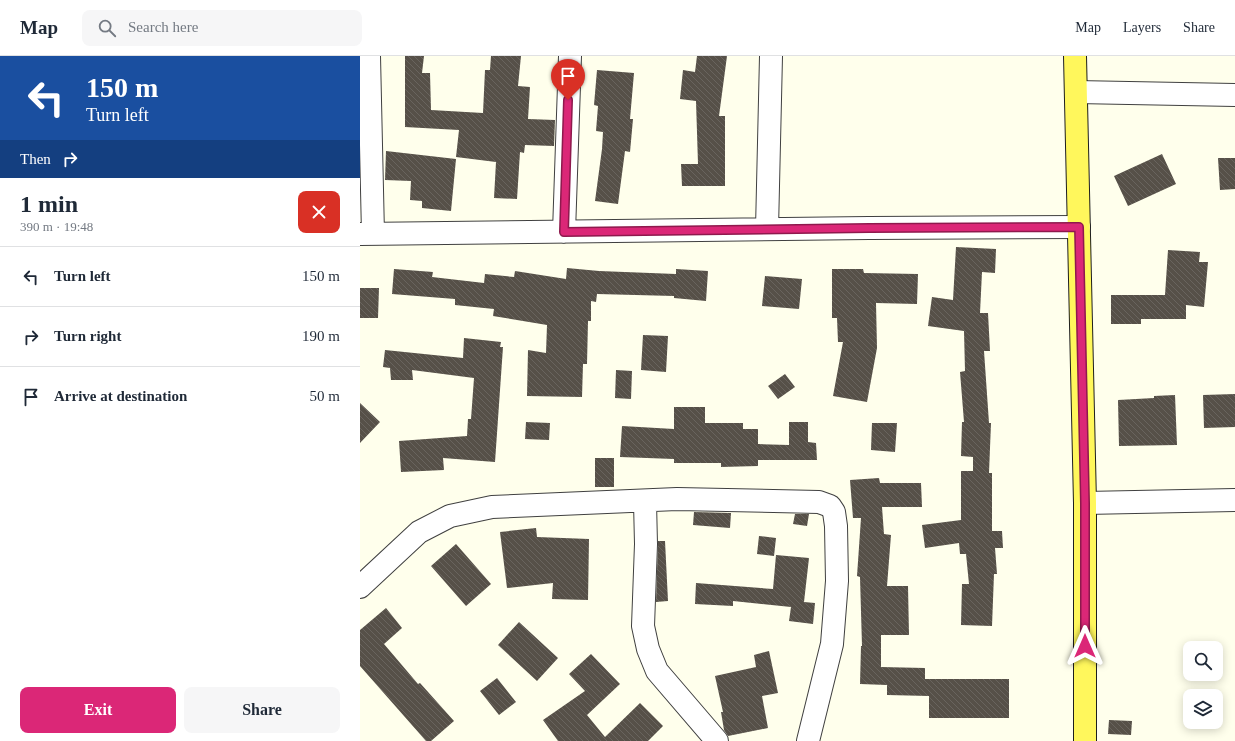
<!DOCTYPE html>
<meta charset="utf-8">
<style>
:root{--surface:#fff;--page:#f6f6f7;--text:#1f2937;--muted:#747a83;--line:#e0e1e3;--accent:#db2777}
body{margin:0;font-family:Georgia,serif;background:var(--page);color:var(--text);height:100vh;display:flex;flex-direction:column;font-size:15px;white-space:nowrap}
*{box-sizing:border-box;margin:0}
p{font-size:13px;color:var(--muted)}
.icon{flex:none;width:22px;height:22px;fill:none;stroke:currentColor;stroke-width:2;stroke-linecap:round;stroke-linejoin:round}
.map{position:relative;flex:1;overflow:hidden}
.sheet{display:flex;flex-direction:column;background:var(--surface);width:360px}
.sheet>*{flex:none}
.banner{background:#1a4fa0;color:#fff;overflow:hidden}
.fabs{position:absolute;left:823px;top:585px;display:grid;gap:8px}
.fabs a{display:grid;place-items:center;width:40px;height:40px;border-radius:8px;background:var(--surface);box-shadow:0 2px 10px #0003;font-size:20px}
.pin{position:absolute;display:grid;place-items:center;width:34px;height:34px;color:#fff;margin:-41px -17px;border-radius:50% 50% 50% 0;rotate:-45deg;box-shadow:0 0 4px #0007}
.pin .icon{rotate:45deg}
.me{position:absolute;width:44px;margin:-22px;rotate:0deg;stroke-linejoin:round;filter:drop-shadow(0 0 3px #0008)}
.turn{display:flex;align-items:center;gap:14px;height:84px;padding:0 20px;font-size:18px}
.turn .icon{width:52px;height:52px;stroke-width:2.5}
.turn b{display:block;font-size:28px;line-height:34px}
.then{display:flex;align-items:center;height:38px;padding:0 20px;background:#0003;gap:8px;font-size:15px}
.round{display:grid;place-items:center;flex:none;width:42px;height:42px;border-radius:8px;background:var(--page)}
.overview{display:flex;align-items:center;justify-content:space-between;height:68px;padding:0 20px}
h1{font-size:24px;font-weight:600;line-height:30px}
.action{display:flex;gap:8px;margin-top:auto;padding:8px 20px}
.action a{flex:1;height:46px;border-radius:8px;background:var(--accent);color:#fff;font-size:16px;font-weight:600;line-height:46px;text-align:center}
.action a+a{background:var(--page);color:var(--text)}
ul{padding:0;list-style:none}
li{display:flex;align-items:center;gap:12px;height:60px;padding:0 20px;border-top:1px solid var(--line)}
li div{flex:1}
li b{display:block;font-size:15px}
li em{font-style:normal}
header{display:flex;align-items:center;gap:24px;box-sizing:border-box;height:56px;padding:0 20px;background:var(--surface);border-bottom:1px solid var(--line)}
header strong{font-size:19px}
nav{display:flex;gap:22px;margin-inline-start:auto;font-size:14px}
.search{width:280px;height:36px;background:var(--page);display:flex;align-items:center;gap:10px;box-sizing:border-box;padding:0 14px;border-radius:8px;color:var(--muted);font-size:15px}
main{display:flex;flex:1;min-height:0}
.map>svg:first-child{display:block}
.building{fill:url(#building-back-hatch)}
.lines{fill:none;stroke-linecap:round;stroke-linejoin:round}
.minor-casing{stroke:#404040;stroke-width:24}
.major-casing{stroke:#1e1e1e;stroke-width:24}
.minor{stroke:#fff;stroke-width:22}
.major{stroke:#fff75c;stroke-width:22}
.route-casing{stroke:#8e194d;stroke-width:10}
.route{stroke:#db2777;stroke-width:7}
</style>
<header>
<strong>Map</strong>
<div class="search"><svg class="icon" aria-label="search" viewBox="0 0 24 24"><circle cx="10" cy="10" r="6"/><path d="M15 15l6 6"/></svg>Search here</div>
<nav><a>Map</a><a>Layers</a><a>Share</a></nav>
</header>
<main>
<section class="sheet">
<div class="banner">
<div class="turn"><svg class="icon" aria-label="left" viewBox="0 0 24 24"><path d="M17 20v-9H6M10 6l-5 5 5 5"/></svg><div><b>150 m</b>Turn left</div></div>
<div class="then">Then<svg class="icon" aria-label="right" viewBox="0 0 24 24"><path d="M7 20v-9h11M14 6l5 5-5 5"/></svg></div>
</div>
<div class="overview"><div><h1>1 min</h1><p>390 m · 19:48</p></div><a class="round" style="background:#d93025;color:#fff"><svg class="icon" aria-label="close" viewBox="0 0 24 24"><path d="M6 6l12 12M18 6L6 18"/></svg></a></div>
<ul>
<li><svg class="icon" aria-label="left" viewBox="0 0 24 24"><path d="M17 20v-9H6M10 6l-5 5 5 5"/></svg><div><b>Turn left</b></div><em>150 m</em></li>
<li><svg class="icon" aria-label="right" viewBox="0 0 24 24"><path d="M7 20v-9h11M14 6l5 5-5 5"/></svg><div><b>Turn right</b></div><em>190 m</em></li>
<li><svg class="icon" aria-label="arrive" viewBox="0 0 24 24"><path d="M6 21V4h12l-3 4 3 4H6"/></svg><div><b>Arrive at destination</b></div><em>50 m</em></li>
</ul>
<div class="action"><a>Exit</a><a>Share</a></div>
</section>
<div class="map">
<svg width="875" height="685" viewBox="0 0 875 685">
<defs>
<pattern id="building-back-hatch" width="6" height="6" patternUnits="userSpaceOnUse"><rect width="6" height="6" fill="#565048"/><path d="M-1 5l2 2M0 0l6 6M5-1l2 2" fill="none" stroke="#69645e"/></pattern>
</defs>
<rect width="100%" height="100%" fill="#ffffec"/>
<path class="building" d="M45,0H64L62,17H70L71,54L123,57L125,14H130L131,0H161L158,30L170,31L168,63L195,64L194,90L165,89L164,97L160,96L157,143L134,142L136,106L96,101L99,74L45,71Z
M337,0H367L359,60H365V130H322L321,108H338L336,45L320,43L323,14L335,16Z
M237,14L274,17L270,63H273L270,96L265,95L258,148L235,145L242,93L243,76L236,75L238,50L234,49Z
M26,95L96,103L91,155L62,152V145L50,144L51,125L25,124Z
M802,98L816,128L768,150L754,120Z
M858,102H875V133L860,134Z
M596,191L636,193L635,217L622,216L620,257H628L630,295H624L629,367H631L629,417H632V475H642L643,492H635L637,518H634L632,570L601,569L602,528H609L606,498H600L599,487L565,492L562,469L601,464V415H613V401L601,400L602,366H604L600,316L605,315L604,275L568,270L572,241L593,244Z
M808,194L840,196L839,206H848L844,251L826,249V263H781V268H751V239H805Z
M207,212L239,215L316,218V213L348,215L346,245L314,242V240L237,238L236,246L231,245V265H228L227,308H223L222,341L167,340L168,294L186,297L187,269L133,260L134,253L95,249V243L32,238L34,213L73,216L72,221L124,227L125,218L154,221L155,215L206,223Z
M472,213H503L504,217L558,218L557,248L516,247L517,292L507,346L473,340L483,286H478L477,262H472Z
M405,220L442,223L439,253L402,250Z
M0,232H19L18,262H0Z
M283,279L308,280L306,316L281,314Z
M104,282L141,286L140,291H143L135,406L83,402L84,414L41,416L39,385L107,380L108,363H111L114,322L52,314L53,324H31L30,312L23,311L25,294L103,302Z
M256,314L272,315L271,343L255,342Z
M425,318L435,331L418,343L408,330Z
M875,338V371L844,372L843,339Z
M815,339L817,389L759,390L758,344L794,342V340Z
M0,347L20,366L0,387Z
M314,351H345V367H383V373H398V388L429,389V366H448V386L456,387L457,404H398V410L361,411V407H314V403L260,401L262,370L314,373Z
M166,366L190,367L189,384L165,383Z
M512,367H537L535,396L511,394Z
M235,402H254V431H235Z
M519,422L520,427H561L562,451H522L524,478L531,479L527,530H548L549,579H521V611L565,612V623H649V662H569V640L527,639V629L500,628L501,590H502L500,521L497,520L501,462H493L490,424Z
M334,456L371,457L370,472L333,469Z
M435,458H449L447,470L433,468Z
M176,472L177,481L229,483L228,544L192,543L193,527L147,532L140,476Z
M399,480L416,482L414,500L397,498Z
M298,485H305L308,545L296,546Z
M96,488L131,528L106,550L71,510Z
M416,499L449,502L444,546L455,547L453,568L429,565L431,551L373,545V550L335,548L336,527L413,533Z
M26,552L42,572L24,588L58,628L60,627L94,665L71,685H66L0,610V574Z
M159,566L198,602L177,625L138,589Z
M409,595L418,637L402,640L408,672L368,680L364,674L361,656H363L355,620L396,611L394,599Z
M231,598L260,628L227,659L245,681L280,647L303,670L288,685H198L183,664L225,635L209,618Z
M137,622L156,646L139,659L120,635Z
M749,664L772,665L771,679L748,678Z"/>
<g class="lines">
<g class="minor-casing">
<path id="minor" d="M9,0L13,178
M716,36L875,39
M407,173L411,0
M204,176L210,0
M0,178L509,172L719,171
M285,446L286,488L283,570L288,593L297,615L357,685
M725,447L875,444
M0,531L59,476L90,460L132,451L317,443L459,446L470,450L474,456L476,470L477,525L472,588L448,685"/>
</g>
<g class="major-casing">
<path id="major" d="M715,0L725,447V685"/>
</g>
<use href="#minor" class="minor"/>
<use href="#major" class="major"/>
</g>
<g class="lines">
<g class="route-casing">
<path id="route" d="M208,44L204,176L509,172L719,171L725,447V590"/>
</g>
<use href="#route" class="route"/>
</g>
</svg>
<div class="fabs">
<a><svg class="icon" aria-label="search" viewBox="0 0 24 24"><circle cx="10" cy="10" r="6"/><path d="M15 15l6 6"/></svg></a>
<a><svg class="icon" aria-label="layers" viewBox="0 0 24 24"><path d="M12 4l9 5-9 5-9-5zM3 14l9 5 9-5"/></svg></a>
</div>
<div class="pin" style="left:208px;top:44px;background:#d93025"><svg class="icon" aria-label="arrive" viewBox="0 0 24 24"><path d="M6 21V4h12l-3 4 3 4H6"/></svg></div>
<svg class="me" style="left:725px;top:590px" viewBox="-20 -20 40 40"><path d="M0-17L14 15 0 8-14 15z" fill="#db2777" stroke="#fff" stroke-width="4"/></svg>
</div>
</main>
